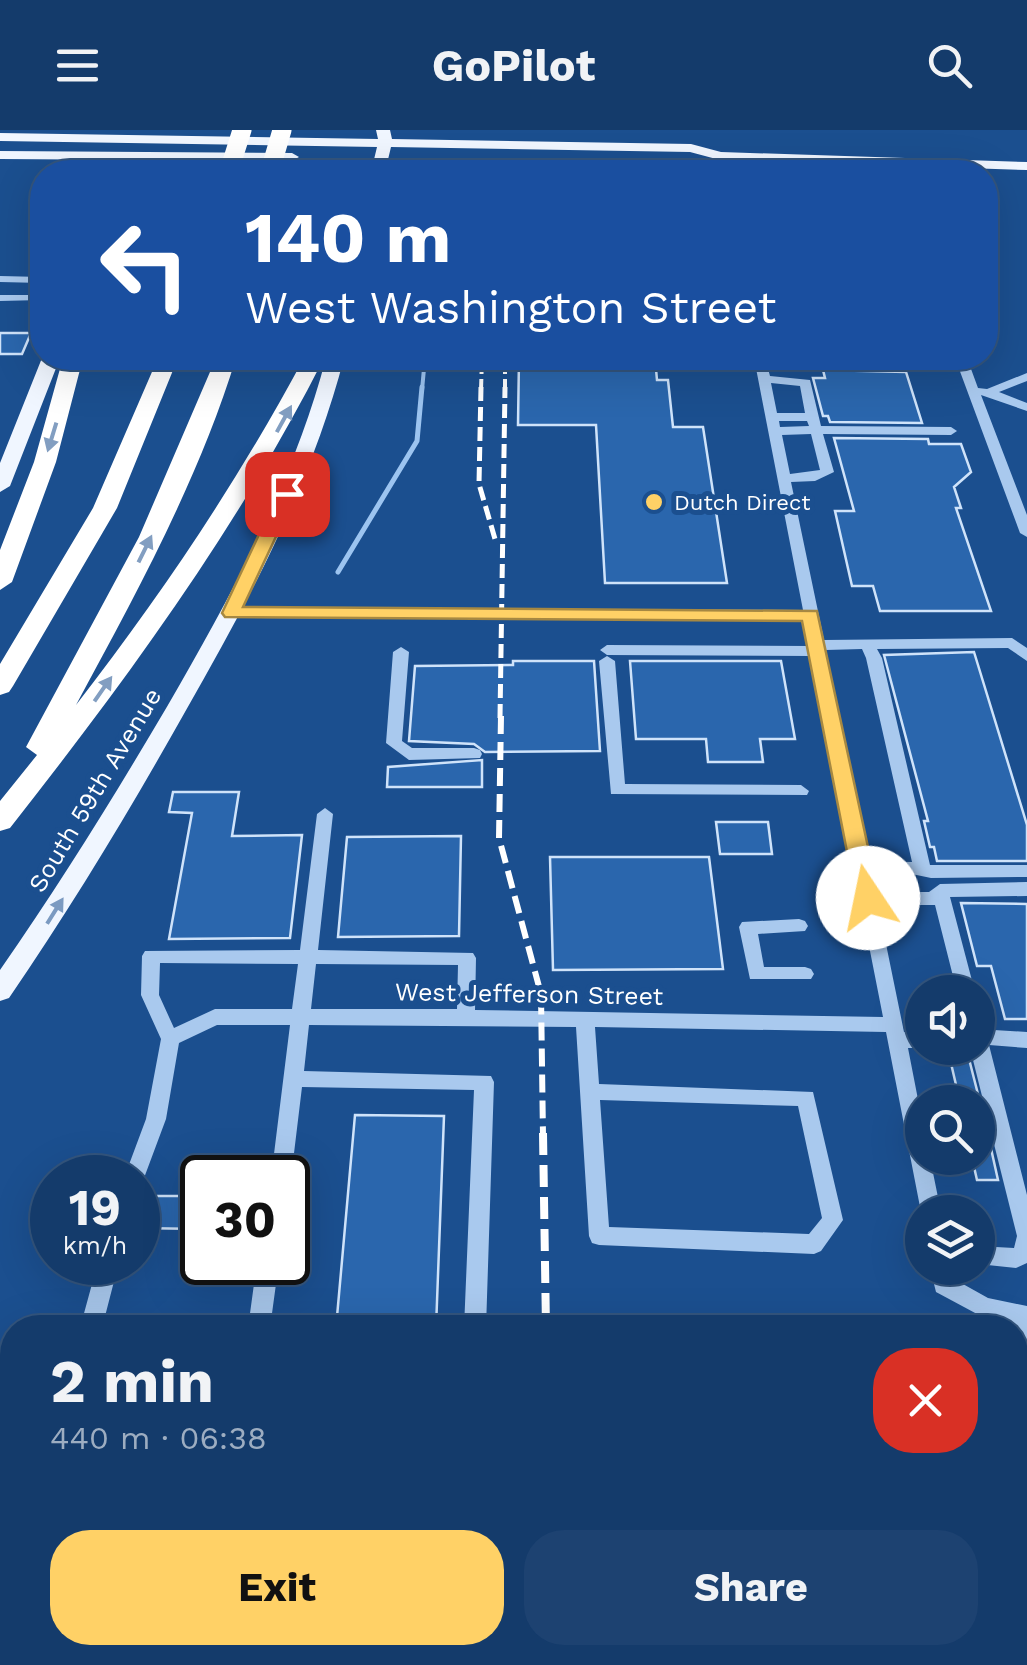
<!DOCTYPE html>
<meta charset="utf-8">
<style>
:root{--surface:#143b6b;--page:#1d4271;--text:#f1f3f6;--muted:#9dadc1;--line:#33557e;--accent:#ffd166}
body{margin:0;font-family:"Work Sans",sans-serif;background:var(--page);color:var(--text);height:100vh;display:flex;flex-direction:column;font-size:38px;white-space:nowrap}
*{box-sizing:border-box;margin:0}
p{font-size:32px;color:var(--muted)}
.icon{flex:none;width:55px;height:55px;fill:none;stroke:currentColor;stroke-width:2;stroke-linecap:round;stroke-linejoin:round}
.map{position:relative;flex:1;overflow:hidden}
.drawer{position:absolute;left:0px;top:1185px;width:1028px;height:350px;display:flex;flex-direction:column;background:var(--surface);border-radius:40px 40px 0 0;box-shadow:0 10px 40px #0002,0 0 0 2px var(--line)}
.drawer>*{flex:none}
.top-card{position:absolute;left:30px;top:30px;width:968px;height:210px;border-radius:40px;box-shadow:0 10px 40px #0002,0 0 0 2px var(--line);background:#1a4fa0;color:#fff;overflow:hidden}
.fabs{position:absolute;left:905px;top:845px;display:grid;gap:20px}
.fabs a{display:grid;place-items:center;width:90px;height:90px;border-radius:50%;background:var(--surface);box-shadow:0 10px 40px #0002,0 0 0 2px var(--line);font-size:50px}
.speed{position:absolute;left:30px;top:1025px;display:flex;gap:20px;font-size:50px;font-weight:700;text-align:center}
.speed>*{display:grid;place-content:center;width:130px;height:130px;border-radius:50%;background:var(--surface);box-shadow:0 10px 40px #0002,0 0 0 2px var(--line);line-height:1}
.speed small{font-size:25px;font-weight:400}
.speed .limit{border:5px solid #111;border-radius:15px;background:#fff;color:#111}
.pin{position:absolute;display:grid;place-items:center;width:85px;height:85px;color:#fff;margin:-42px;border-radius:20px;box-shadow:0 5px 15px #0006}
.me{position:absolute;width:110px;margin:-55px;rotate:349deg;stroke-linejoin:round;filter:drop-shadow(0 0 8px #0008)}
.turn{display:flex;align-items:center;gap:35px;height:210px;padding:0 50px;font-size:45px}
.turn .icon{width:130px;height:130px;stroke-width:2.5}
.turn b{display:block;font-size:70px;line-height:85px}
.round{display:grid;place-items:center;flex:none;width:105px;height:105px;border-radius:40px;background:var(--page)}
.head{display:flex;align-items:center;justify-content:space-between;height:170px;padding:0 50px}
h1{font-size:60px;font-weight:700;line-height:75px}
.cta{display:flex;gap:20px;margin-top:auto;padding:20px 50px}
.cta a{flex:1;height:115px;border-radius:40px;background:var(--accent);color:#111;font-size:40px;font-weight:700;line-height:115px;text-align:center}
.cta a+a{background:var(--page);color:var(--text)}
header{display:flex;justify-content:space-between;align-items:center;height:130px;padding:0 50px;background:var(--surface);font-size:45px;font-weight:700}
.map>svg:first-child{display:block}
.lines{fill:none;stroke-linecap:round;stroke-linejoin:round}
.stream-far1{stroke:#9cc4f0;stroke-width:4}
.stream{stroke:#9cc4f0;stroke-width:5}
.building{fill:#2a66ad;stroke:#cfe3fa;stroke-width:2.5}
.minor{fill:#a9c9ee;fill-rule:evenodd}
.major{fill:#f0f6ff;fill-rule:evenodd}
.highway{fill:#fff;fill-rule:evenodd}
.rail-far3{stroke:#fff;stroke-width:4;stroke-dasharray:11 5;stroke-linecap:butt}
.rail-far2{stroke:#fff;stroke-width:5;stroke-dasharray:14 6;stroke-linecap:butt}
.rail-far1{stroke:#fff;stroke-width:6;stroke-dasharray:18 8;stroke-linecap:butt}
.rail{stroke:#fff;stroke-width:8;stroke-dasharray:22 10;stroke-linecap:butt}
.highway-bridge{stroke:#fff;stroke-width:19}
.oneway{fill:#829ec1}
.oneway2{fill:#7b9ac1}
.route{fill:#ffd166;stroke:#a68842;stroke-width:2.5}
.poi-dot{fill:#ffd166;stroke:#1b4f8f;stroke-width:4}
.labels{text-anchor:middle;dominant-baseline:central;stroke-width:10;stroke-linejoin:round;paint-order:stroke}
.far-poi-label{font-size:22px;fill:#fff;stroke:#1b4f8f;text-anchor:start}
.street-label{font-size:25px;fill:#fff;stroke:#1b4f8f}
</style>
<header><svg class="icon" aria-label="menu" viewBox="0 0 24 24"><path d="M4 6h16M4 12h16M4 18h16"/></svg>GoPilot<svg class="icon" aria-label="search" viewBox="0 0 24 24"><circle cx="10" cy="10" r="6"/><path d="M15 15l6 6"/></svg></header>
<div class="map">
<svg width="1027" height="1535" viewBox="0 0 1027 1535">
<rect width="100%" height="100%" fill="#1b4f8f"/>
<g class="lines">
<path class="stream-far1" d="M422,260L425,228"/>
<path class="stream" d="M338,442L417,311L422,257"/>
</g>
<path class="building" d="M0,203H31L22,224H0Z
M519,228H655L657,250H668L673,297H703L727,453H605L596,295H518Z
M823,240L906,242L922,293L830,292L828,286H823L813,248H825Z
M834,308L928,309L929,314H961L971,342L954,357L961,378H956L991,481H880L873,456H852L835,381H854Z
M974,522L1027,695V731H937L934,717H930L924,691H928L884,525Z
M513,531H594L600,621L485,622L474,614L409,611L415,536L513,535Z
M630,531H781L795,609H760L763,632H708L706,609H636Z
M482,630V657H387L388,637Z
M173,662H239L232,706L302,705L290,808L169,809L192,683L169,682Z
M716,692H768L772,724H720Z
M461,706L459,806L338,807L347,707Z
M550,727H709L723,839L553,840Z
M961,773L1027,774V889H1005L991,836H977Z
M950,929H969L980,972H960Z
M355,985L444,986L436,1198H336Z
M984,990L986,996L998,1050H977L972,1028H978V991Z
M138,1066H202L200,1099L138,1098Z"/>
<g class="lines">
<path class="minor" d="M716,24L725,26L728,42H718Z
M779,27H787L791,42H781Z
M887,30H895L899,42H889Z
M0,146L42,147V153L0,152Z
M0,165H38L42,166V170L0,171Z
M754,228L912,231L911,228H923L926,235L920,239L767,235L770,246L810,250L821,296L951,297L957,301L951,305L823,304L834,342L815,351L791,352L824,510L1012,508L1027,518V531L1008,518L877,519L882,528L930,735H1027V747L931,748L907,743L872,744L876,762H929L940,754L1027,752V766L950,767L975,862H957L935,775H878L904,902H922L923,918H908L922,990V1028H930L941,1082H922V1086L921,1082L886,902L595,897L599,954L813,962L843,1090L821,1121L814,1124L599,1115L592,1113L589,1106L576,897L309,895L304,941L491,946L494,952L486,1198H464L474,960L302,957L291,1048L288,1055V1048H271L290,895H217L179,913L166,989L144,1048L138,1056V1048H124L146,989L161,909L141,865L142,826L145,821L300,820L317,684L325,678L333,684L318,820L473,823L476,828L475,880L883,887L812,526L607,525L600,520L607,515L810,516L805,490L231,488L224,483L231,478L803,480ZM771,253L800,256L805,283H777ZM779,291H807L809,296L780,297ZM811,304L820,340L790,344L782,305ZM862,519L866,528L912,732L869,731L826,520ZM160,833L298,834L292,879H215L174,898L159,865ZM316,834L458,835L457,879H311ZM600,970L798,976L822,1088L809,1104L609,1097Z
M955,228H967L978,258L987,259L1027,243V251L999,262L1027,273V281L981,265L1027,385V407L1020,403Z
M401,517L409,522L402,611L412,618H474L480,620L482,624L480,628L409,630L386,613L393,522Z
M607,526L615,531L625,654L801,655L809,661L807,665L611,664L599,531Z
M799,789L805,791L808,796L805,801L758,804L764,837H805L811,839L814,844L811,849H750L739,797L742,792Z
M978,899L1027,902V918L989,915L1027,1065V1133L1016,1138L978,1134V1116L1014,1118L1017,1106L970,918H978Z
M98,1132H119L102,1198H80Z
M257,1132H279L270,1198H248Z
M930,1138H951L954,1149L988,1168L1027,1176V1249L1019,1246L1015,1235V1198H1004L1003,1191L977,1184L936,1162Z"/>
<path class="major" d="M376,0H390L392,9L691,14L721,22L1027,32V40L720,30L690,22L391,17L385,42H371L377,17L0,11V3L378,9Z
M0,21L292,23L299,27L292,31L0,29Z
M42,228H60L10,356L0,362V333Z
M326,228H344C311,355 250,468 185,582C130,680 72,776 9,868L0,871V840C60,754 115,665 168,575C232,464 293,353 326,228Z"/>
<path class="highway" d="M63,228H83L56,332L12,452L0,460V420L34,332Z
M158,228H178L117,378L13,556L9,562L0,565V534L93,378Z
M216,228H236C199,349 136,464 76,575C162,464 238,351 304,228H324C238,398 127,549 10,698L0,701V671L37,625L26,617L139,407Z"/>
<path class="rail-far3" d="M481,260L482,228
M505,260V228"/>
<path class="rail-far2" d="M481,257L479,354L495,409
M500,588L505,257"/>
<path class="rail-far1" d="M501,586L499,708L541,864L543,1006"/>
<path class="rail" d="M543,1003L546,1198
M685,1522L696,1535"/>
<path class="highway-bridge" d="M229,41L242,0
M270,41L282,0"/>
</g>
<defs><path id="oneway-solid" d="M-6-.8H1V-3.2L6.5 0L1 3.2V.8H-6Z" transform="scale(2.5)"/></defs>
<g class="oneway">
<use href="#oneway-solid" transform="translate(284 289) rotate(-61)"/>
<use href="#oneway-solid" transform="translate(52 307) rotate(107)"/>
<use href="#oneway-solid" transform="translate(145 419) rotate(-64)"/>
<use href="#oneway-solid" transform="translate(103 559) rotate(-55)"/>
</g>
<use class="oneway2" href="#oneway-solid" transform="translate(55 781) rotate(-58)"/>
<path class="route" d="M287,359L296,364L243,477L817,481L879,768L876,774L868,776L856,768L802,491L225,487L222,483L278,364Z"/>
<circle class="poi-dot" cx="654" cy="372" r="10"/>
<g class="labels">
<g class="far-poi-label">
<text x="674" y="372">Dutch Direct</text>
</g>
<g class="street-label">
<text transform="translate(95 660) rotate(-59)">South 59th Avenue</text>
<text transform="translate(529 864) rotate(1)">West Jefferson Street</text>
</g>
</g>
</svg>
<div class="fabs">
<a><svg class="icon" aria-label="sound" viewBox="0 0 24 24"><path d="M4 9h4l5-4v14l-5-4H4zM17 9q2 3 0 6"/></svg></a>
<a><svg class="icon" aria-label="search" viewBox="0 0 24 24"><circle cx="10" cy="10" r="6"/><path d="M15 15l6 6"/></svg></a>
<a><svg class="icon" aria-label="layers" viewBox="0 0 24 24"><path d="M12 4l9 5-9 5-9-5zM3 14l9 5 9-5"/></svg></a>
</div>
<div class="speed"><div>19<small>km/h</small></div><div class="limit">30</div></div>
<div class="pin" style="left:287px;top:364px;background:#d93025"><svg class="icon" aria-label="arrive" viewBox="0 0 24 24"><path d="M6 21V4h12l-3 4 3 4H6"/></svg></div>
<svg class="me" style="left:868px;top:768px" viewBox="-20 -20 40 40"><circle r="19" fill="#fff"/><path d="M0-13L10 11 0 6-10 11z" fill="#ffd166"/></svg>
<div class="top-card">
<div class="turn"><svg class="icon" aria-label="left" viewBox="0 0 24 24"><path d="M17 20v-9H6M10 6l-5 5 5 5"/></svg><div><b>140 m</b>West Washington Street</div></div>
</div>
<section class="drawer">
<div class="head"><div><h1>2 min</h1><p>440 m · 06:38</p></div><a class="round" style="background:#d93025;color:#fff"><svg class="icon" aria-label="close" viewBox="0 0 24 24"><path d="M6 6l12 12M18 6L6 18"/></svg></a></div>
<div class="cta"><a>Exit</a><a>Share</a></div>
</section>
</div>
